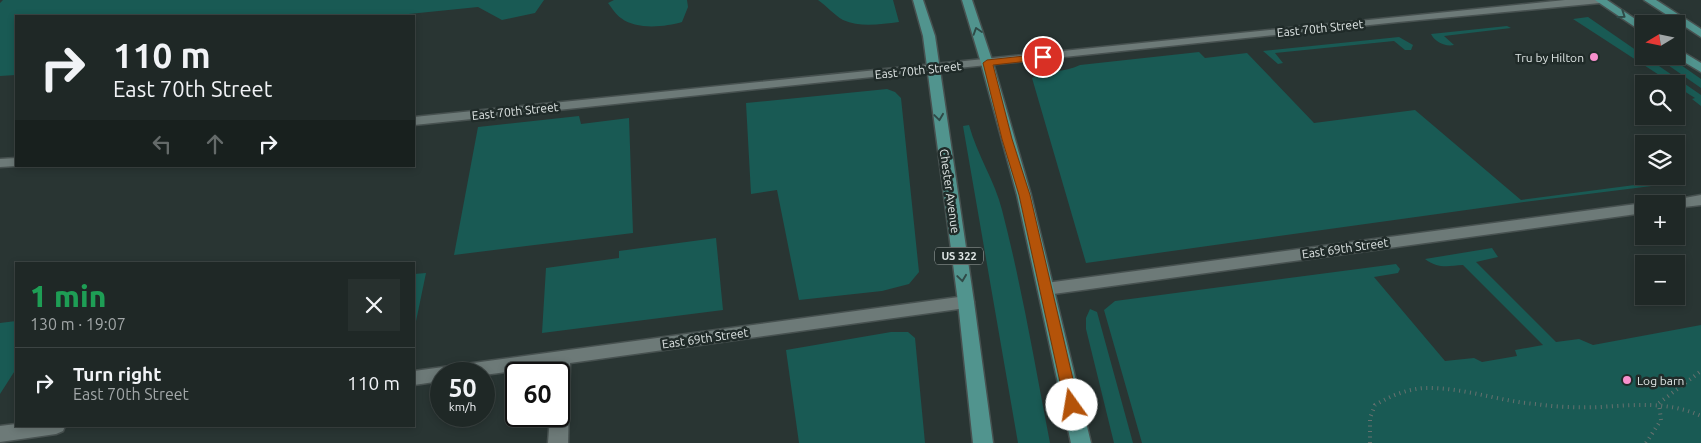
<!DOCTYPE html>
<meta charset="utf-8">
<style>
:root{--surface:#1f2826;--page:#27302e;--text:#f1f3f6;--muted:#a1a6a7;--line:#3c4443}
body{margin:0;font-family:Ubuntu,sans-serif;background:var(--page);color:var(--text);height:100vh;display:flex;flex-direction:column;font-size:19px;white-space:nowrap}
*{box-sizing:border-box;margin:0}
p{font-size:16px;color:var(--muted)}
.icon{flex:none;width:28px;height:28px;fill:none;stroke:currentColor;stroke-width:2;stroke-linecap:round;stroke-linejoin:round}
.map{position:relative;flex:1;overflow:hidden}
.sheet{position:absolute;left:15px;top:262px;width:400px;height:165px;display:flex;flex-direction:column;background:var(--surface);border-radius:0px;box-shadow:0 2px 8px #0003,0 0 0 1px var(--line)}
.sheet>*{flex:none}
.top-card{position:absolute;left:15px;top:15px;width:400px;height:152px;border-radius:0px;box-shadow:0 2px 8px #0003,0 0 0 1px var(--line);background:#1f2826;color:var(--text);overflow:hidden}
.needle{width:32px;rotate:260deg}
.buttons{position:absolute;left:1635px;top:15px;display:grid;gap:10px}
.buttons a{display:grid;place-items:center;width:50px;height:50px;border-radius:0px;background:var(--surface);box-shadow:0 2px 8px #0003,0 0 0 1px var(--line);font-size:25px}
.speed{position:absolute;left:430px;top:362px;display:flex;gap:10px;font-size:25px;font-weight:700;text-align:center}
.speed>*{display:grid;place-content:center;width:65px;height:65px;border-radius:50%;background:var(--surface);box-shadow:0 2px 8px #0003,0 0 0 1px var(--line);line-height:1}
.speed small{font-size:12px;font-weight:400}
.speed .limit{border:2px solid #111;border-radius:8px;background:#fff;color:#111}
.pin{position:absolute;display:grid;place-items:center;width:42px;height:42px;color:#fff;margin:-21px;border:2px solid #fff;border-radius:50%;box-shadow:0 1px 5px #0007}
.me{position:absolute;width:55px;margin:-28px;rotate:347deg;stroke-linejoin:round;filter:drop-shadow(0 0 4px #0008)}
.turn{display:flex;align-items:center;gap:18px;height:105px;padding:0 15px;font-size:22px}
.turn .icon{width:65px;height:65px;stroke-width:2.5}
.turn b{display:block;font-size:35px;line-height:42px}
.lanes{display:flex;align-items:center;height:48px;padding:0 15px;background:#0003;justify-content:center;gap:25px;direction:ltr}
.lanes .off{opacity:.35}
.round{display:grid;place-items:center;flex:none;width:52px;height:52px;border-radius:0px;background:var(--page)}
.overview{display:flex;align-items:center;justify-content:space-between;height:85px;padding:0 15px}
h1{font-size:30px;font-weight:800;line-height:38px;color:#1e9e55}
ul{padding:0;list-style:none}
li{display:flex;align-items:center;gap:15px;height:70px;padding:0 15px;border-top:1px solid var(--line)}
li div{flex:1}
li b{display:block;font-size:19px}
li em{font-style:normal}
.map>svg:first-child{display:block}
.green{fill:#195a54}
.lines{fill:none;stroke-linecap:round;stroke-linejoin:round}
.minor-casing{stroke:#475150;stroke-width:3}
.major-casing{stroke:#475150;stroke-width:3}
.path{stroke:#67716f;stroke-width:4;stroke-dasharray:1 4.5;stroke-linecap:butt}
.minor{fill:#6d7a78;fill-rule:evenodd}
.major{fill:#51948e;fill-rule:evenodd}
.oneway{stroke:#2f4a47}
.route{fill:#b45309;stroke:#753606}
.poi-dot{fill:#f790cd;stroke:#202b29;stroke-width:2}
.labels{text-anchor:middle;dominant-baseline:central;stroke-width:5;stroke-linejoin:round;paint-order:stroke}
.shield{fill:#202b29;stroke:#a6aead;stroke-width:1}
.shield-label{font-size:11px;font-weight:bold;fill:#dfe6e5}
.street-label{font-size:12px;fill:#dfe6e5;stroke:#202b29}
.poi-label{font-size:12px;fill:#dfe6e5;stroke:#202b29;text-anchor:end}
</style>
<div class="map">
<svg width="1701" height="443" viewBox="0 0 1701 443">
<rect width="100%" height="100%" fill="#293533"/>
<path class="green" d="M3,0H544L535,13L502,20L478,7L389,16H16V75L0,76V3Z
M614,0H687L688,7L682,22C665,27 636,30 621,18C616,15 612,8 608,3Z
M818,0H893L899,22C881,24 861,28 843,20C834,15 827,6 818,0Z
M1588,17L1701,95V106L1692,99L1695,98L1676,86V84H1673L1573,19Z
M1507,26L1511,28L1444,36L1454,45C1445,47 1435,42 1431,34Z
M1399,37L1413,45L1411,50H1405L1394,41L1275,53L1283,63L1278,64L1263,51Z
M1199,52L1205,58L1247,53L1314,123L1415,110L1521,200L1650,183L1635,169H1644V176H1659L1668,184L1524,202L1086,263L1032,78C1047,70 1064,73 1080,65Z
M1655,56H1668L1701,79V88Z
M887,89L895,92L901,98L919,272L909,284L882,291L799,300L777,190L751,194L746,103Z
M579,116L581,124L629,118L633,233L454,255L478,127Z
M969,125C977,155 995,181 1002,210C1022,287 1035,365 1050,443H1018L963,126Z
M716,238L723,310L542,333L546,268L619,258V251Z
M1492,248L1498,257L1476,262L1556,342L1579,339L1593,345L1701,325V443H1142L1104,310L1115,301L1396,264L1400,269L1398,273L1374,277L1445,361L1474,358L1482,362L1517,356L1515,350L1543,345L1463,265C1448,266 1438,269 1425,259Z
M426,273L414,331V274Z
M1090,309L1097,312L1133,443H1114L1086,329V318Z
M16,321V369L0,394V323Z
M891,332H908L915,338L925,443H799L786,350Z"/>
<g class="lines">
<g class="minor-casing">
<path id="minor" d="M1565,0H1605L1600,3L1398,22L414,125V117Z
M16,158V166L0,167V159Z
M1701,195V205L1676,208V204H1666L1668,201Z
M1644,203L1646,204H1644V213L1046,295L1040,293L1038,289L1040,285L1046,283Z
M966,296L972,298L974,302L972,306L966,308L570,363L568,443H548L550,416H559V374H552V366L484,375L441,374V381L414,385V371Z
M16,424V426H65L63,431L56,434L0,442V426Z"/>
</g>
<g class="major-casing">
<path id="major" d="M913,0H923L935,36L974,302L993,443H973L958,302L923,36Z
M962,0H972L993,63L1031,195L1091,443H1071L1017,195L981,63Z
M1595,0H1607L1644,25V33Z
M1644,0H1656L1701,29V37Z
M1676,48L1701,63V72L1674,56H1676Z"/>
</g>
<path class="path" d="M1659,403L1701,371
M1370,443V418L1375,405C1390,396 1407,389 1425,388C1462,387 1498,401 1535,404C1556,407 1578,408 1600,407C1635,405 1668,401 1701,416
M1646,443L1661,420L1659,404"/>
<use href="#minor" class="minor"/>
<use href="#major" class="major"/>
</g>
<defs><path id="oneway-chevron" d="M-2-3.5L2.5 0L-2 3.5" fill="none" stroke-width="1.6" stroke-linecap="round" stroke-linejoin="round" transform="scale(1.25)"/></defs>
<g class="oneway">
<use href="#oneway-chevron" transform="translate(1622 15) rotate(34)"/>
<use href="#oneway-chevron" transform="translate(977 31) rotate(-108)"/>
<use href="#oneway-chevron" transform="translate(939 117) rotate(82)"/>
<use href="#oneway-chevron" transform="translate(962 278) rotate(82)"/>
</g>
<path class="route" d="M1043,54L1048,57L1047,59L993,65L1012,139L1030,195L1079,405L1077,409L1072,410L1067,409L1065,405L1019,195L1002,139L983,63L987,60Z"/>
<g class="poi-dot">
<circle cx="1594" cy="57" r="5"/>
<circle cx="1627" cy="380" r="5"/>
</g>
<g class="labels">
<rect class="shield" x="935" y="247.5" width="48" height="17" rx="4"/>
<g class="shield-label">
<text x="959" y="256">US 322</text>
</g>
<g class="street-label">
<text transform="translate(1320 28) rotate(-6)">East 70th Street</text>
<text transform="translate(918 70) rotate(-6)">East 70th Street</text>
<text transform="translate(515 111) rotate(-6)">East 70th Street</text>
<text transform="translate(950 191) rotate(82)">Chester Avenue</text>
<text transform="translate(1345 248) rotate(-8)">East 69th Street</text>
<text transform="translate(705 338) rotate(-8)">East 69th Street</text>
</g>
<g class="poi-label">
<text x="1584" y="57">Tru by Hilton</text>
<text x="1637" y="380" text-anchor="start">Log barn</text>
</g>
</g>
</svg>
<div class="buttons">
<a><svg class="needle" viewBox="-14 -14 28 28"><path d="M0-13l5 13h-10z" fill="#e53935"/><path d="M0 13l5-13h-10z" fill="#a1a6a7"/></svg></a>
<a><svg class="icon" aria-label="search" viewBox="0 0 24 24"><circle cx="10" cy="10" r="6"/><path d="M15 15l6 6"/></svg></a>
<a><svg class="icon" aria-label="layers" viewBox="0 0 24 24"><path d="M12 4l9 5-9 5-9-5zM3 14l9 5 9-5"/></svg></a>
<a>+</a>
<a>−</a>
</div>
<div class="speed"><div>50<small>km/h</small></div><div class="limit">60</div></div>
<div class="pin" style="left:1043px;top:57px;background:#d93025"><svg class="icon" aria-label="arrive" viewBox="0 0 24 24"><path d="M6 21V4h12l-3 4 3 4H6"/></svg></div>
<svg class="me" style="left:1072px;top:405px" viewBox="-20 -20 40 40"><circle r="19" fill="#fff"/><path d="M0-13L10 11 0 6-10 11z" fill="#b45309"/></svg>
<div class="top-card">
<div class="turn"><svg class="icon" aria-label="right" viewBox="0 0 24 24"><path d="M7 20v-9h11M14 6l5 5-5 5"/></svg><div><b>110 m</b>East 70th Street</div></div>
<div class="lanes"><svg class="icon off" aria-label="left" viewBox="0 0 24 24"><path d="M17 20v-9H6M10 6l-5 5 5 5"/></svg><svg class="icon off" aria-label="ahead" viewBox="0 0 24 24"><path d="M12 20V5M6 11l6-6 6 6"/></svg><svg class="icon" aria-label="right" viewBox="0 0 24 24"><path d="M7 20v-9h11M14 6l5 5-5 5"/></svg></div>
</div>
<section class="sheet">
<div class="overview"><div><h1>1 min</h1><p>130 m · 19:07</p></div><a class="round"><svg class="icon" aria-label="close" viewBox="0 0 24 24"><path d="M6 6l12 12M18 6L6 18"/></svg></a></div>
<ul>
<li><svg class="icon" aria-label="right" viewBox="0 0 24 24"><path d="M7 20v-9h11M14 6l5 5-5 5"/></svg><div><b>Turn right</b><p>East 70th Street</p></div><em>110 m</em></li>
</ul>
</section>
</div>
